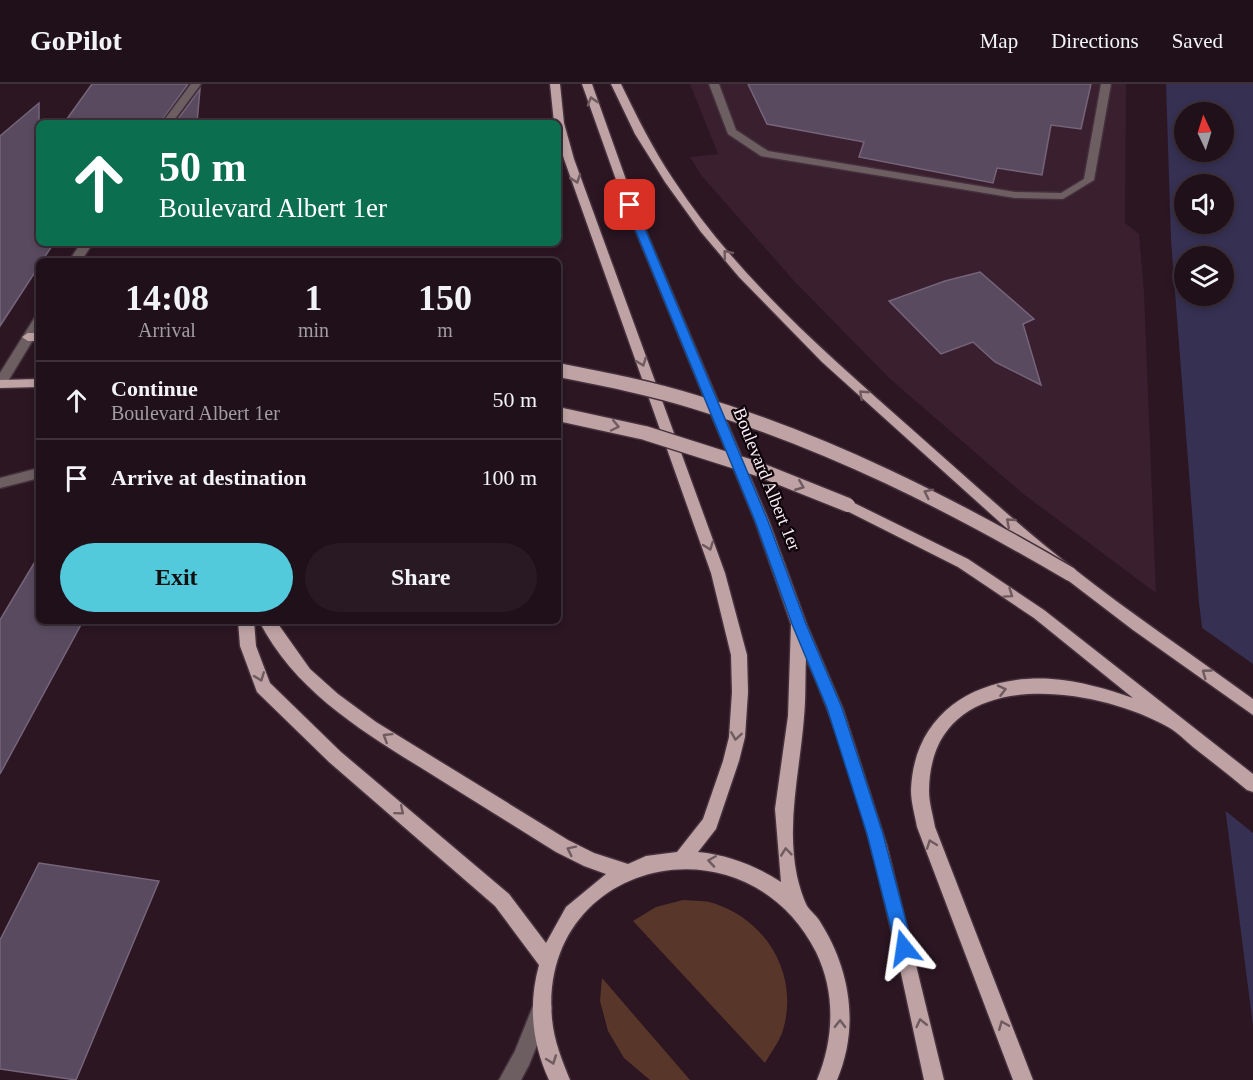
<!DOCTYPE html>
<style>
:root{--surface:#20101a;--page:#281923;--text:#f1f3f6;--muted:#a29da2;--line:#3d3039;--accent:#53cadc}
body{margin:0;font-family:"Times New Roman",serif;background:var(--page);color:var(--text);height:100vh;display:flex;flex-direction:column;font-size:22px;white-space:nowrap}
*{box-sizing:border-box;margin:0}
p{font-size:20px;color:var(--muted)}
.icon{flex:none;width:33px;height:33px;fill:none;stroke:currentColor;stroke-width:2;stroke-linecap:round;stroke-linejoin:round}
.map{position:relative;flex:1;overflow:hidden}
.side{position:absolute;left:36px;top:174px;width:525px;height:366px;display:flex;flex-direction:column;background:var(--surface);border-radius:9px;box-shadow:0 3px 9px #0003,0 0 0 2px var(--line)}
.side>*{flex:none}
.banner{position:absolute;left:36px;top:36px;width:525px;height:126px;border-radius:9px;box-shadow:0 3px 9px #0003,0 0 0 2px var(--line);background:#0b6e4f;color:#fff;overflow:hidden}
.needle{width:39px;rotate:356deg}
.buttons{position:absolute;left:1174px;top:18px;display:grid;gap:12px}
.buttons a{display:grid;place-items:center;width:60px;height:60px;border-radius:50%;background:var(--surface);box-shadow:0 3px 9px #0003,0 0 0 2px var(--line);font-size:30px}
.pin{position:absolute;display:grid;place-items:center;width:51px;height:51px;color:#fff;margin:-26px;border-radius:12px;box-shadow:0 3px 9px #0006}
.me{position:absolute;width:66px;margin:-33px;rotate:345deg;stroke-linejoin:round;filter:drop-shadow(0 0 4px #0008)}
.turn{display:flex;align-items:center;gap:21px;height:126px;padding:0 24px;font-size:27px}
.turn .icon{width:78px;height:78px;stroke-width:2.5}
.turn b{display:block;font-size:42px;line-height:51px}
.eta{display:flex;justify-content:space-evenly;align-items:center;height:102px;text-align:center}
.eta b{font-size:36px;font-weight:800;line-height:42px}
.primary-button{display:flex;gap:12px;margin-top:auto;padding:12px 24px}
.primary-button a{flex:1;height:69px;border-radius:36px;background:var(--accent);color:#111;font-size:24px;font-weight:800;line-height:69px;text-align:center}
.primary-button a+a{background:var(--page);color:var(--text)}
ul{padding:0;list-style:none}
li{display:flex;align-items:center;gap:18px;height:78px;padding:0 24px;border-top:2px solid var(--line)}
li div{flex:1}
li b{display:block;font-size:22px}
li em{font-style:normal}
header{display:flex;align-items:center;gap:36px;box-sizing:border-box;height:84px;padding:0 30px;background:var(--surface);border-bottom:2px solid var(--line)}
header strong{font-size:28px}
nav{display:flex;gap:33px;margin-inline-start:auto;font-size:21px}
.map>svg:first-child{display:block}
.built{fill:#3a1f2f}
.green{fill:#59362a}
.water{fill:#363052;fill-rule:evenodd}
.pier{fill:#2b1622}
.building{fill:#594a5f;stroke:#75647a;stroke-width:1.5}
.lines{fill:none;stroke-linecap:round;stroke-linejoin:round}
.minor-casing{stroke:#44303c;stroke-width:3}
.major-casing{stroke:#44303c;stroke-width:3}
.minor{fill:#6d5f61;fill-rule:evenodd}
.major{fill:#bea2a4;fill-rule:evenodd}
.major-bridge-casing{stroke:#44303c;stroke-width:17;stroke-linecap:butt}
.major-bridge{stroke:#bea2a4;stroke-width:14}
.oneway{stroke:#6f5b5f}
.route{fill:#1a73e8;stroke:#114b97;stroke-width:1.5}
.labels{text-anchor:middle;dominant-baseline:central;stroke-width:4.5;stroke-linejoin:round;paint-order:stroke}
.street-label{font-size:18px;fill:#feeff7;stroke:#0e050a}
</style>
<header>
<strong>GoPilot</strong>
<nav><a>Map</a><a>Directions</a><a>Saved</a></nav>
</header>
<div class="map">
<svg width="1253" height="996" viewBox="0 0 1253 996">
<rect width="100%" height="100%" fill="#2b1622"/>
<path class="built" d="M690,0H1126L1125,139L1139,150L1144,208L1156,509L1022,409L889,294L795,198L701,91L690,73L718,70Z"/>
<path class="green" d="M683,816C694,817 706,816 716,820C768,838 799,892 783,946C780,957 771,968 765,979L633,837L656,823Z
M602,894L690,996H650L624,974L608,947L600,917Z"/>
<path class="water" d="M1166,0H1253V942L1199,519L1171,156ZM1185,28H1224V68H1185ZM1185,100H1224V140H1185ZM1185,172H1224V212H1185Z"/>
<path class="pier" d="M1198,541L1253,580V749L1222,724Z"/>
<path class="building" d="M92,0H188L160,39H64Z
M748,0H1091L1081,45L1051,41L1042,91L997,84L993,99L859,73L864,58L767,40Z
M200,5L197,39H175Z
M39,19V159H54L42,177H39V182L0,242V52Z
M980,188L1034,235L1023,240L1041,301L995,278L973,258L941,270L889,217L945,197Z
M39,471V537H83L0,690V536Z
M39,779L159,797L76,996L0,985V856Z"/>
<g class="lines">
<g class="minor-casing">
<path id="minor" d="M191,0H201L172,39H162Z
M709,0H719L736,46L768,67L1015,108L1061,109L1084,95L1101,0H1111L1094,96L1063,115L1015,114L761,72L728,50Z
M81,159H93L81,177H69Z
M39,232V246L5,302L0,303V289L35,233Z
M39,384V394L0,404V394Z
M542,914L549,917L552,924L529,981L521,996H499L515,967L535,917Z"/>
</g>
<g class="major-casing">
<path id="major" d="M550,0H560L564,39L574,75L725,489L747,571L748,608L745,653L739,677L716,745L698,768C729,771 756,782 781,798L775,725L788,632L791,540L755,437L625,121L582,0H592L635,121L769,437L807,541L843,625L887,762L944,996H924C893,854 866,707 806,574C805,594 806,614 804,633C800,686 786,739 797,792C799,801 803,814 807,822C810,827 816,831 819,836C850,884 860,942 837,996H817C834,955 836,909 816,868C745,728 538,776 552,935C554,957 562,976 570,996H549C532,959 528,921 539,881L495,822L329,678L257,608L240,562L238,537H254L256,562L270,599L341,668L509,810L546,859L566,823L606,790L584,782L556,768C514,742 473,716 431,690C365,649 296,609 259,537H276L310,585L338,610L376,638L568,756L594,769L628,780L646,772L677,768L703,735L723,677L729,653L732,608L731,571L711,489L564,75L558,54V39H554Z
M611,0H621C637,33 653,65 673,95C737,193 828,271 915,348C967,394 1018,441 1073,484C1131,530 1193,571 1253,615V631L1133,546L1044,478L822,278L739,193L701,148L665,98L635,50Z
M39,249V257H28L22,253L28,249Z
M39,295V303L0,304V296Z
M848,416L968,475L1044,526L1253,690V708L1247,706C1229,691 1211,677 1193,663C1185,656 1177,648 1168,643C1091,600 930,579 929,707C929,719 933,731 935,743L1033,996H1013L917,743C915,731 911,719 911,706C914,627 979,590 1052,595C1080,597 1107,605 1133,614L1034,534L958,483L843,425L841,421Z"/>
</g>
<use href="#minor" class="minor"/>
<use href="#major" class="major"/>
<g class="major-bridge-casing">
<path id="major-bridge" d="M558,286C604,295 650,304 695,318C828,358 951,420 1070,490
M558,330L645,349L758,385L848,421"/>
</g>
<use href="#major-bridge" class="major-bridge"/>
</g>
<defs><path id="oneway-chevron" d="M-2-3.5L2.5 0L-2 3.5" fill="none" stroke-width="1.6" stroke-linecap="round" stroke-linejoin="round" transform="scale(1.5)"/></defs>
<g class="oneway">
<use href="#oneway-chevron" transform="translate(592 17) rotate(-107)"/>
<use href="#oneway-chevron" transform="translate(576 95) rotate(71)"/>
<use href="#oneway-chevron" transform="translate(727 170) rotate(-130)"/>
<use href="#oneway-chevron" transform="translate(642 278) rotate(70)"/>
<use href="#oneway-chevron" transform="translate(863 310) rotate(-137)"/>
<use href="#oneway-chevron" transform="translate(615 342) rotate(12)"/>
<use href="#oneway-chevron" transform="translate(800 402) rotate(22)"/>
<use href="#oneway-chevron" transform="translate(928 409) rotate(-154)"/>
<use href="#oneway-chevron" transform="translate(1010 438) rotate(-139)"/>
<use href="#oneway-chevron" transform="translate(709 462) rotate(70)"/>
<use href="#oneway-chevron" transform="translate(1009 510) rotate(34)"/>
<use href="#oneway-chevron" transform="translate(1206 589) rotate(-144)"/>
<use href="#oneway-chevron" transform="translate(260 593) rotate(69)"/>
<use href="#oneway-chevron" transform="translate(1002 606) rotate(-14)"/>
<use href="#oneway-chevron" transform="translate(736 652) rotate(99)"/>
<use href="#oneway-chevron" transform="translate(387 653) rotate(-148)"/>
<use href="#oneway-chevron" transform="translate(400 727) rotate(40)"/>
<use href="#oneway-chevron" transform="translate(931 760) rotate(-110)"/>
<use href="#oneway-chevron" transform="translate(571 766) rotate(-154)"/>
<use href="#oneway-chevron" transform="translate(786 768) rotate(-96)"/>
<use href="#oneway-chevron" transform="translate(712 777) rotate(-171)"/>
<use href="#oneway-chevron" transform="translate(921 939) rotate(-103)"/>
<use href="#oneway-chevron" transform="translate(840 940) rotate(-89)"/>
<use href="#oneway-chevron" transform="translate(1003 941) rotate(-112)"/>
<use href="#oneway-chevron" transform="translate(552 976) rotate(70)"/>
</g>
<path class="route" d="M630,118L635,121L768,437L806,540L842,624L883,750L913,864L910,871L904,873L898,871L896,864L867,750L827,624L792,540L755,437L625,121Z"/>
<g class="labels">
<g class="street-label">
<text transform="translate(767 395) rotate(68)">Boulevard Albert 1er</text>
</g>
</g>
</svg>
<div class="buttons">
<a><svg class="needle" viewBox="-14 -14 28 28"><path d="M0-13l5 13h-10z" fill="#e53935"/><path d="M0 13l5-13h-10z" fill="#a29da2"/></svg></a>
<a><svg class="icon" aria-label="sound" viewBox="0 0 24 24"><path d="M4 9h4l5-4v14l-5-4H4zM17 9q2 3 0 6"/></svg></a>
<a><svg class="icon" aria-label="layers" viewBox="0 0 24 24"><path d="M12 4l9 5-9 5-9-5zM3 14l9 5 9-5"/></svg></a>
</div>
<div class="pin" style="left:630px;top:121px;background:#d93025"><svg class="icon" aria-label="arrive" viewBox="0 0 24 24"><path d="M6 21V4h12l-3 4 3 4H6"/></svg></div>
<svg class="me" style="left:904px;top:864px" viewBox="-20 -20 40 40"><path d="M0-17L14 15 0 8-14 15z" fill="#1a73e8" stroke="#fff" stroke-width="4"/></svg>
<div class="banner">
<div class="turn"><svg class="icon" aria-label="ahead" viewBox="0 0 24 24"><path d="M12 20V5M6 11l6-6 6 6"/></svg><div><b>50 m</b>Boulevard Albert 1er</div></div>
</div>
<section class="side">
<div class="eta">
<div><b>14:08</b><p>Arrival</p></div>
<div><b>1</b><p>min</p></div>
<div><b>150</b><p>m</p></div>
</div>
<ul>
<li><svg class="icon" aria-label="ahead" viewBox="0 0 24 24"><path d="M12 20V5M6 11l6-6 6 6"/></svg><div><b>Continue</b><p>Boulevard Albert 1er</p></div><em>50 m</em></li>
<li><svg class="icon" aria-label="arrive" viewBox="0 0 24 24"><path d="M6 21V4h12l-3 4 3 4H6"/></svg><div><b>Arrive at destination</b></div><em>100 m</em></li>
</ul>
<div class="primary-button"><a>Exit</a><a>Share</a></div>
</section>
</div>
